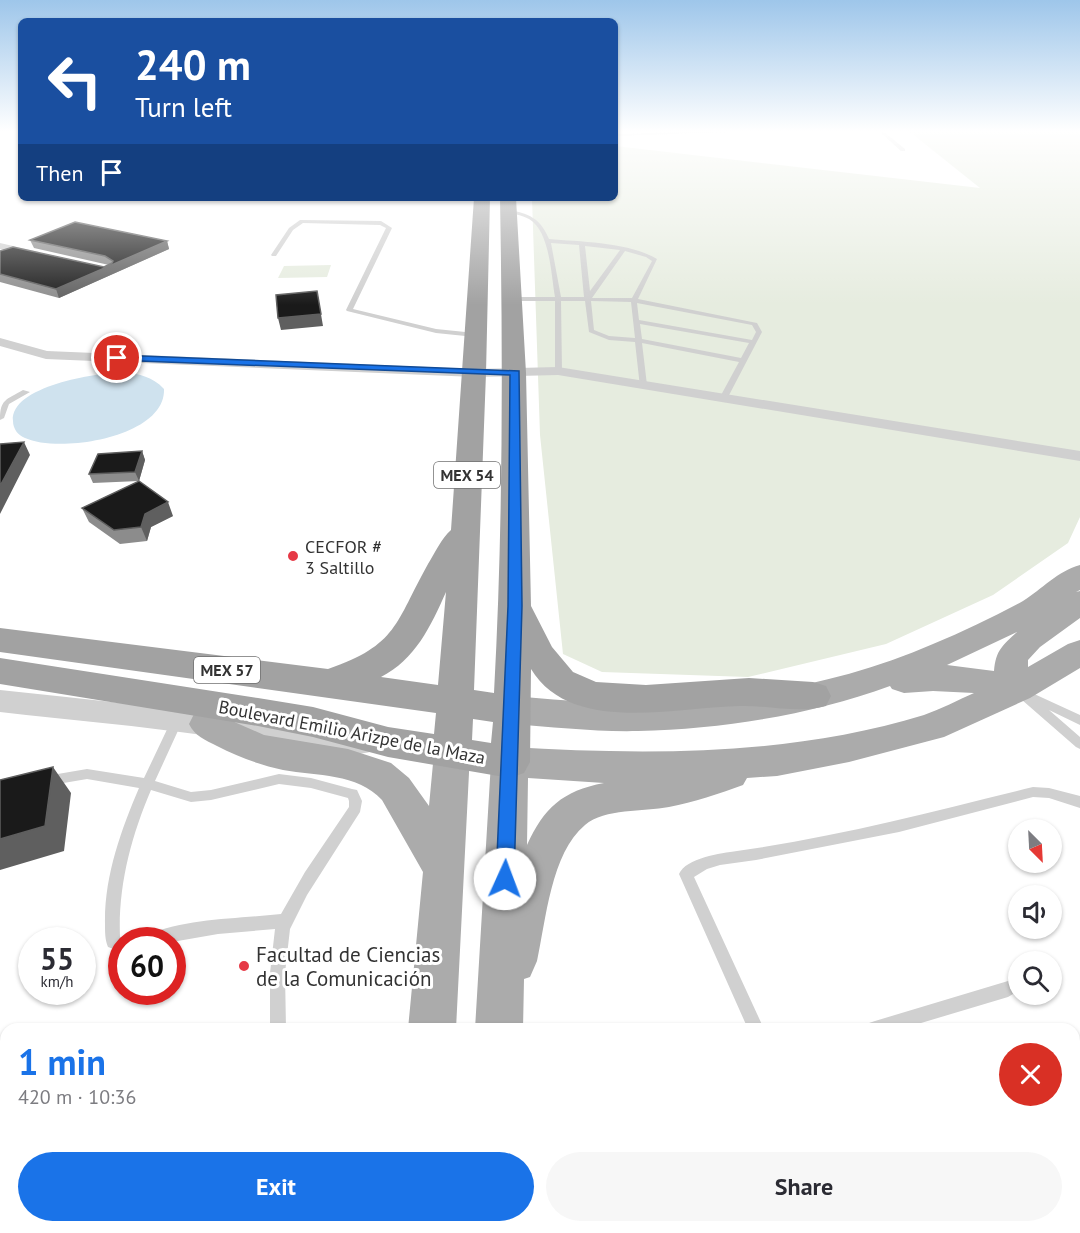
<!DOCTYPE html>
<meta charset="utf-8">
<style>
:root{--surface:#fff;--page:#f7f7f7;--text:#2b2b33;--muted:#7c7c81;--accent:#1a73e8}
body{margin:0;font-family:"PT Sans",sans-serif;background:var(--page);color:var(--text);height:100vh;display:flex;flex-direction:column;font-size:22px;white-space:nowrap}
*{box-sizing:border-box;margin:0}
p{font-size:20px;color:var(--muted)}
.icon{flex:none;width:33px;height:33px;fill:none;stroke:currentColor;stroke-width:2;stroke-linecap:round;stroke-linejoin:round}
.map{position:relative;flex:1;overflow:hidden}
.drawer{position:absolute;left:0px;top:1023px;width:1080px;height:210px;display:flex;flex-direction:column;background:var(--surface);border-radius:18px 18px 0 0;box-shadow:0 2px 4px #0004}
.drawer>*{flex:none}
.banner{position:absolute;left:18px;top:18px;width:600px;height:183px;border-radius:9px;box-shadow:0 2px 4px #0004;background:#1a4fa0;color:#fff;overflow:hidden}
.needle{width:39px;rotate:156deg}
.buttons{position:absolute;left:1008px;top:819px;display:grid;gap:12px}
.buttons a{display:grid;place-items:center;width:54px;height:54px;border-radius:50%;background:var(--surface);box-shadow:0 2px 4px #0004;font-size:30px}
.speed{position:absolute;left:18px;top:927px;display:flex;gap:12px;font-size:30px;font-weight:700;text-align:center}
.speed>*{display:grid;place-content:center;width:78px;height:78px;border-radius:50%;background:var(--surface);box-shadow:0 2px 4px #0004;line-height:1}
.speed small{font-size:15px;font-weight:400}
.speed .limit{border:9px solid #d22;background:#fff;color:#111}
.pin{position:absolute;display:grid;place-items:center;width:51px;height:51px;color:#fff;margin:-26px;border:3px solid #fff;border-radius:50%;box-shadow:0 2px 6px #0007}
.me{position:absolute;width:66px;margin:-33px;rotate:2deg;stroke-linejoin:round;filter:drop-shadow(0 0 4px #0008)}
.turn{display:flex;align-items:center;gap:21px;height:126px;padding:0 18px;font-size:27px}
.turn .icon{width:78px;height:78px;stroke-width:2.5}
.turn b{display:block;font-size:42px;line-height:51px}
.then{display:flex;align-items:center;height:57px;padding:0 18px;background:#0003;gap:12px;font-size:22px}
.round{display:grid;place-items:center;flex:none;width:63px;height:63px;border-radius:32px;background:var(--page)}
.head{display:flex;align-items:center;justify-content:space-between;height:102px;padding:0 18px}
h1{font-size:36px;font-weight:600;line-height:45px;color:var(--accent)}
.primary-button{display:flex;gap:12px;margin-top:auto;padding:12px 18px}
.primary-button a{flex:1;height:69px;border-radius:36px;background:var(--accent);color:#fff;font-size:24px;font-weight:600;line-height:69px;text-align:center}
.primary-button a+a{background:var(--page);color:var(--text)}
.map>svg:first-child{display:block}
.green{fill:#e6ecdf}
.water{fill:#cfe2ee}
.lines{fill:none;stroke-linecap:round;stroke-linejoin:round}
.service{fill:#d0d0d0;fill-rule:evenodd}
.minor{fill:#d0d0d0;fill-rule:evenodd}
.tertiary{fill:#d0d0d0;fill-rule:evenodd}
.primary{fill:#ababab;fill-rule:evenodd}
.trunk{fill:#a2a2a2;fill-rule:evenodd}
.wall{fill:#8c8c8c}
.shaded-wall{fill:#5f5f5f}
.building{fill:#1a1a1a;stroke:#5f5f5f;stroke-width:1.5}
.route{fill:#1a73e8;stroke:#114b97;stroke-width:1.5}
.poi-dot{fill:#e63946;stroke:#fff;stroke-width:2}
.labels{text-anchor:middle;dominant-baseline:central;stroke-width:6;stroke-linejoin:round;paint-order:stroke}
.shield{fill:#fff;stroke:#707070;stroke-width:1.5}
.shield-label{font-size:16px;font-weight:bold;fill:#333}
.poi-label{font-size:18px;fill:#333;stroke:#fff;text-anchor:start}
.street-label{font-size:18px;fill:#333;stroke:#fff}
.near-poi-label{font-size:21px;fill:#333;stroke:#fff;text-anchor:start}
</style>
<div class="map">
<svg width="1080" height="1233" viewBox="0 0 1080 1233">
<rect width="100%" height="100%" fill="#fff"/>
<path class="green" d="M910,132H1080V517L1068,543L993,595L886,644L748,677L602,672L563,654L540,435L532,198H615V146L980,188Z
M331,265L327,277L278,278L284,266Z"/>
<path class="water" d="M122,372C139,374 152,376 164,389C166,437 60,454 25,438C18,435 13,429 13,421C10,386 97,373 122,372Z"/>
<g class="lines">
<path class="service" d="M683,132H729L615,136V134Z
M880,132H884L905,149V151H901Z
M508,210C529,213 541,219 549,239C582,242 628,242 657,259L638,299L757,323L762,332L727,399L720,397L739,362L642,343L647,385L640,387L635,342L609,340L589,332L585,301H561L562,371L555,373V301H512L509,299L512,297H555C551,275 550,231 529,219C522,215 514,214 506,213ZM551,243L579,245L584,297H561ZM585,246L620,250L590,291ZM625,251L646,257L652,261L632,298H592ZM591,301L631,302L635,338L609,336L594,330ZM637,303L752,325L756,332L752,340L639,320ZM640,324L749,343L741,358L642,339Z
M300,220L381,221L392,228L353,309L436,329L475,333L478,335L475,337L436,333L347,311L346,310L386,228L380,225L303,223L293,230L276,256H272L271,255L289,228Z
M23,390L30,392L9,404L4,418L0,420C0,399 6,400 23,390Z
M1019,687L1080,715V725L1049,710L1080,737V749L1076,747L1015,694L1013,691L1015,688Z
M176,717L180,719L182,722L155,781L191,792L211,790L279,774L311,778L352,789L357,790L362,801L360,812L307,895L290,929L285,973L286,1029H270V973L275,929L218,934L172,942L145,940L147,935C188,918 237,919 281,914L305,872L349,807V801L348,798L311,788L279,784L211,800L191,802L151,790C131,837 118,886 120,937L128,940H122V952L108,947C105,940 105,932 105,924C104,877 121,830 139,788L87,779L46,786L42,785L40,781L42,777L46,776L87,769L144,778L172,719Z
M1033,787L1049,788L1080,796V808L1049,798L1033,797L899,832L756,860L720,865L707,869L694,877L764,1029H748L679,874C686,858 721,853 737,851C837,837 935,811 1033,787Z
M1008,981L1013,984L1016,989L1013,994L1008,997L901,1029H867L869,1023L875,1021Z
M836,1227H854L856,1233H838Z"/>
<path class="minor" d="M0,243L39,252L40,254L35,257L0,249Z
M0,338L47,351L475,369L558,367L1080,451V461L558,375L475,377L46,359L0,346Z"/>
<path class="tertiary" d="M0,690C94,700 189,710 283,723C312,727 346,725 373,735L378,743L373,751C341,762 247,741 210,736C140,726 70,720 0,712Z"/>
<path class="primary" d="M1080,565V590L1076,592L1080,591V618L1040,647L1028,660V667L1068,644L1080,640V668L1030,698L944,737L849,762L777,776L747,778L743,785C719,794 694,802 669,807C643,812 605,808 585,825C551,853 546,920 537,961L530,977L524,979L523,1029H475L491,762L497,751L510,747C648,755 791,756 924,715C941,709 958,700 974,693L933,691L904,693L892,689L890,686C810,715 724,729 638,731C596,732 553,727 510,724L498,720L492,710L498,700L510,696C552,699 595,704 637,703C737,702 841,684 933,644C964,631 994,617 1023,601C1042,589 1058,571 1080,565ZM1017,632C1002,646 996,650 994,671L947,665ZM528,778L604,783C562,791 544,808 527,845Z
M207,710L264,735L348,749L391,763L409,778L429,806L434,753L439,742L452,738L465,742L470,753L456,1029H408L423,872L382,800C357,773 317,776 283,770C260,765 238,757 217,746C205,740 195,736 189,724L194,714Z
M390,1227H446L445,1233H389Z
M474,1227H530V1233H474Z"/>
<path class="trunk" d="M474,198H490L486,373L474,690L494,693C503,528 503,363 500,198H516L526,373L531,606L552,647L573,672L596,682L646,685L749,678L813,682L826,686L831,696L826,706C799,714 768,705 740,706C676,707 571,735 531,669L530,762L524,773L510,778L388,757L313,737L258,726L0,684V658L258,698L313,707L388,727L434,734L436,713L0,652V628L328,669C398,645 395,623 428,564C435,553 441,539 451,530ZM446,592L438,685L381,677C415,660 431,626 446,592ZM473,719L493,722L491,743L472,740Z"/>
</g>
<path class="wall" d="M30,240L167,241L169,249L59,298L0,282V251L104,267L109,265L34,248Z
M142,451L145,460L139,481L93,483L89,474Z
M82,508L173,516L151,527L147,541L120,544L89,522Z"/>
<path class="shaded-wall" d="M167,241L169,249L59,298L56,289Z
M317,291L323,326L281,330L278,318Z
M24,442L30,455L0,514V486Z
M142,451L145,460L139,481L135,472Z
M168,502L173,516L151,527L147,541L141,527L145,514Z
M53,767L71,793L64,851L0,870V839Z
M103,1227H126V1233H88Z"/>
<path class="building" d="M75,222L167,241L56,289L0,274V251L13,247L104,267L112,263L113,261L105,256L30,240Z
M317,291L321,314L278,318L276,295Z
M24,442L0,486V444Z
M142,451L135,472L89,474L98,454Z
M139,481L168,502L145,514L141,527L114,530L82,508Z
M53,767L45,826L0,839V780Z
M6,1170V1227L103,1228L88,1233H0V1172Z"/>
<linearGradient id="sky" x2="0" y2="1"><stop stop-color="#9ec6ea"/><stop offset="0.43" stop-color="#fff"/><stop offset="1" stop-color="#fff" stop-opacity="0"/></linearGradient>
<rect width="1080" height="305" fill="url(#sky)"/>
<path class="route" d="M117,355L519,371L522,606L514,879L511,885L505,887L498,885L496,879L508,606L510,375L114,360V356Z"/>
<g class="poi-dot">
<circle cx="293" cy="556" r="6"/>
<circle cx="244" cy="966" r="6"/>
</g>
<g class="labels">
<g class="shield">
<rect x="434" y="462" width="66" height="26" rx="4.5"/>
<rect x="194" y="657" width="66" height="26" rx="4.5"/>
</g>
<g class="shield-label">
<text x="467" y="475">MEX 54</text>
<text x="227" y="670">MEX 57</text>
</g>
<g class="poi-label">
<text x="305" y="546">CECFOR #<tspan x="305" dy="21">3 Saltillo</tspan></text>
</g>
<g class="street-label">
<text transform="translate(352 732) rotate(11)">Boulevard Emilio Arizpe de la Maza</text>
</g>
<g class="near-poi-label">
<text x="256" y="954">Facultad de Ciencias<tspan x="256" dy="24">de la Comunicación</tspan></text>
</g>
</g>
</svg>
<div class="buttons">
<a><svg class="needle" viewBox="-14 -14 28 28"><path d="M0-13l5 13h-10z" fill="#e53935"/><path d="M0 13l5-13h-10z" fill="#7c7c81"/></svg></a>
<a><svg class="icon" aria-label="sound" viewBox="0 0 24 24"><path d="M4 9h4l5-4v14l-5-4H4zM17 9q2 3 0 6"/></svg></a>
<a><svg class="icon" aria-label="search" viewBox="0 0 24 24"><circle cx="10" cy="10" r="6"/><path d="M15 15l6 6"/></svg></a>
</div>
<div class="speed"><div>55<small>km/h</small></div><div class="limit">60</div></div>
<div class="pin" style="left:117px;top:358px;background:#d93025"><svg class="icon" aria-label="arrive" viewBox="0 0 24 24"><path d="M6 21V4h12l-3 4 3 4H6"/></svg></div>
<svg class="me" style="left:505px;top:879px" viewBox="-20 -20 40 40"><circle r="19" fill="#fff"/><path d="M0-13L10 11 0 6-10 11z" fill="#1a73e8"/></svg>
<div class="banner">
<div class="turn"><svg class="icon" aria-label="left" viewBox="0 0 24 24"><path d="M17 20v-9H6M10 6l-5 5 5 5"/></svg><div><b>240 m</b>Turn left</div></div>
<div class="then">Then<svg class="icon" aria-label="arrive" viewBox="0 0 24 24"><path d="M6 21V4h12l-3 4 3 4H6"/></svg></div>
</div>
<section class="drawer">
<div class="head"><div><h1>1 min</h1><p>420 m · 10:36</p></div><a class="round" style="background:#d93025;color:#fff"><svg class="icon" aria-label="close" viewBox="0 0 24 24"><path d="M6 6l12 12M18 6L6 18"/></svg></a></div>
<div class="primary-button"><a>Exit</a><a>Share</a></div>
</section>
</div>
